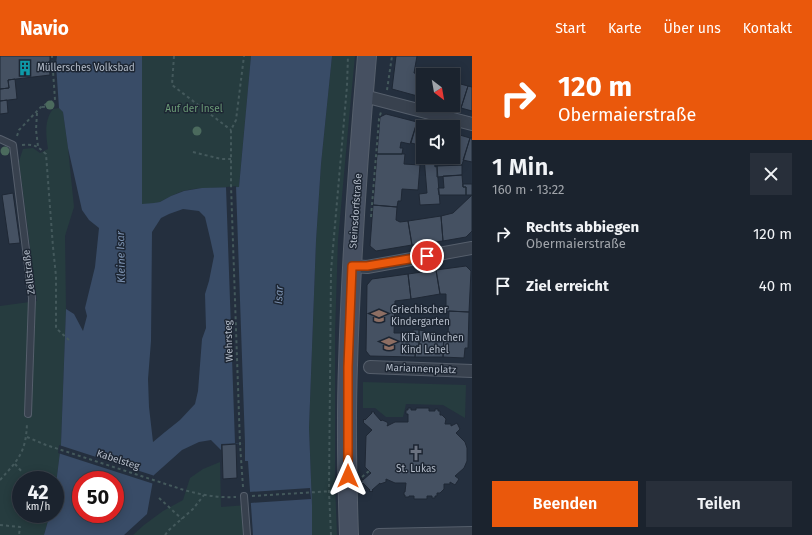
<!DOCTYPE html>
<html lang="de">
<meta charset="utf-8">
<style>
:root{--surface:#1b232e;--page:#282f3a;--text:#f1f3f6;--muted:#a0a4aa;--line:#39404a;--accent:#ea580c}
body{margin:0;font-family:"Fira Sans",sans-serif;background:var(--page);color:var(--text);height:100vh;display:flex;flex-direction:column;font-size:15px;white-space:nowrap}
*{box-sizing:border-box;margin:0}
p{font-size:13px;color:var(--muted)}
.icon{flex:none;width:22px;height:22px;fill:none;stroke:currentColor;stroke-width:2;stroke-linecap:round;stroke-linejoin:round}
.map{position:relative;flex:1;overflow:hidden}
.drawer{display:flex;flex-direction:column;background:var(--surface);width:340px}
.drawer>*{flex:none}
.banner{background:#ea580c;color:#fff;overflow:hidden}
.needle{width:26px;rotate:149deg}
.tools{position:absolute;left:416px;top:12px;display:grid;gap:8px}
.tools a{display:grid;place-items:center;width:44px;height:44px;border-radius:0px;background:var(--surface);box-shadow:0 2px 10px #0003,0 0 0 1px var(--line);font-size:20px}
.speed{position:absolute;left:12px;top:415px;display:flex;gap:8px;font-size:20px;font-weight:700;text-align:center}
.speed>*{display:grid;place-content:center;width:52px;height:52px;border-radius:50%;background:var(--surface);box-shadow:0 2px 10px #0003,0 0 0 1px var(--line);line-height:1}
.speed small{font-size:10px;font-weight:400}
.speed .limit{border:6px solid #d22;background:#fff;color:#111}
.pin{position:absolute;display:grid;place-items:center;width:34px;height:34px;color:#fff;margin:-17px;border:2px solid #fff;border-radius:50%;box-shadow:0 1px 4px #0007}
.me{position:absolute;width:44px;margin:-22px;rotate:0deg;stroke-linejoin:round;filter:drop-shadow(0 0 3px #0008)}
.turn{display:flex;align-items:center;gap:14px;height:84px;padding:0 20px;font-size:18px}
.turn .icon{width:52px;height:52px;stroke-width:2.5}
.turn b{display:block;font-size:28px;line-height:34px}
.round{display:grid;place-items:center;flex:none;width:42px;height:42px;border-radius:0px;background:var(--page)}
.head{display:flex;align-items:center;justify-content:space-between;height:68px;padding:0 20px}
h1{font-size:24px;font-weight:600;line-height:30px}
.button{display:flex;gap:8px;margin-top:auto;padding:8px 20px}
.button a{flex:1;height:46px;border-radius:0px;background:var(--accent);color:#fff;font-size:16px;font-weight:600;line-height:46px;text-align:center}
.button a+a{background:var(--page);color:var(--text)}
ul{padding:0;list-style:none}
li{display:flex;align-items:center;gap:12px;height:52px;padding:0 20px}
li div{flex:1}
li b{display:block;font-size:15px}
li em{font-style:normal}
header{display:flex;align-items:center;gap:24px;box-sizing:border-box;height:56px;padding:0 20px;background:var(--accent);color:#fff}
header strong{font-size:19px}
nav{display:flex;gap:22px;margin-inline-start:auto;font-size:14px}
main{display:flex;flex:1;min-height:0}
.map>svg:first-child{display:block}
.green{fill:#263c3f}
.water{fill:#394c67;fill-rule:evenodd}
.pier{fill:#242f3e}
.building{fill:#455162;stroke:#1f2835}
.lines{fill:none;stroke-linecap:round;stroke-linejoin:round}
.lane-casing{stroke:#565f6c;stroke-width:8}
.street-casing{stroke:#565f6c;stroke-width:14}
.secondary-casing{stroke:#565f6c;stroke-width:20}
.path{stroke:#44595c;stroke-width:2;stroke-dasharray:3 3;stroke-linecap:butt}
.lane{stroke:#38414e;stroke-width:6}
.street{stroke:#38414e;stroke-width:12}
.secondary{stroke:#465061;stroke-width:18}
.tree{fill:#4b6a5d}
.route-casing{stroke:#983908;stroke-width:10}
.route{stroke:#ea580c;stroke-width:7}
.labels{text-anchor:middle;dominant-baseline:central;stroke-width:3;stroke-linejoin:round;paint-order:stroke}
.poi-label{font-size:10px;fill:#b4bcc9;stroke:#1d2633;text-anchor:start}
.park-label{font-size:10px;fill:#6b9a76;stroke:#1d2633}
.street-label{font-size:10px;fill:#b4bcc9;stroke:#1d2633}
.water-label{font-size:11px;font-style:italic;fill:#7c92b1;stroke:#1d2633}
</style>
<header>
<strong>Navio</strong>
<nav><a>Start</a><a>Karte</a><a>Über uns</a><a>Kontakt</a></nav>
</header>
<main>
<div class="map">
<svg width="472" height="479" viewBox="0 0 472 479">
<rect width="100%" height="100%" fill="#242f3e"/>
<path class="green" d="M142,0H251L239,131C222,132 198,131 183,135C174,138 168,142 160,146C154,148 148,148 141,148Z
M332,0H355L349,63L338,184L335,278V428L337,479H312V449L309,372L316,185L321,108Z
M59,52L63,56L68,92L74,151L65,180L66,253L61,388L55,436V424H21V458H50L44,479H0V250L37,245L19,105L23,93L33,92L40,97L48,93C46,80 44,64 53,53Z
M363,326L466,329L465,362L443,349L406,348L403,361H386L375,352H363Z
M220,406L221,451L247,449L250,479H133L144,469L163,455L183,444L190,422L203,413Z"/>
<path class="water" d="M57,0H142V148L154,147L160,146L171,140L184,135L202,132L239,131L251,0H332L321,108L316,185L309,372L312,449V479H253L248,405H245V387L221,388V394L211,384L199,386L182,394L154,419L147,458L124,479H44L50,458H55V436L61,388L66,253L74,258L83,275L87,260L85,252L95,211L99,172L89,164L82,154L68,92L63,56L59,52L56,8ZM183,153L199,155L205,161L210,182L214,200L209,225L205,238L206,272L202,283L198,335L195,348L180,364L165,376L153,386L149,351L148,323L151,285L152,176L161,162L169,158ZM81,424H115V458H81Z"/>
<path class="pier" d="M236,130L245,387H235L226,131Z
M59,389L155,420L154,428L58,397Z
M310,432L311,443L250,447L249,436Z"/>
<path class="building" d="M0,0H50V5H49L50,19L8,24L9,32L0,33Z
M396,0H417L414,17L423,19V35L421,41L392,33Z
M15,23L17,43L0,45V33L9,32L8,24Z
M453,26L468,30L461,52L451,49H453Z
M468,30L472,31V55L461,52Z
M7,44L8,57L0,58V45Z
M386,58L417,66L410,88L401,86L400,92H403L402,98H377L380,61Z
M417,66L433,71H423V90L411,87Z
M453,77L470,82L462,109H451L453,100Z
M470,82H472V106L463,104Z
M377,98H405L404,108L420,109L418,134L402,133L401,145H398L397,151L373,149Z
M424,101H434L435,111L437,110L440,148L420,149L419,138L427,137Z
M462,109V119L437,121V110Z
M462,119L463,131H466V139H439L438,132H444L443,120Z
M463,128H472V139H466V131H463Z
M13,137L20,187L9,188L2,139Z
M472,139V175L466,181L443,185L441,160L453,157Z
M373,149L397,151L396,164L400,166L408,165L412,189L376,195L370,190Z
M441,160L443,185L412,189L408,165Z
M466,210L471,215L469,256L446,255V238H440L436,214Z
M436,214L440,238L411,243L408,218Z
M408,218L411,243L395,245L394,277H413V274H419V290H416L415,301L370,300L366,295L367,229L372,223Z
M449,255L469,256L468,291V292H465L464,302L443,301L444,279H448Z
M419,274L425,275V279H444L443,301H415L416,290H419Z
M408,352H411V354H416V352H429V355H435V353H438V355H440V359H442L446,363L445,368H451V370L457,367L460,373L456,377L465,386L467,392V405L464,412L455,420L459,423L455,429L450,426V428H444V433L440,437H437V440H435V442H432V440H427V443H414V440H409V441H405V439H404V436H405L406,427H395L386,423V426L380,428V427L372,434L373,435L372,436L371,435L370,436L369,435L370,434L363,427L362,428L361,427L362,426V423L363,424L371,417L365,411L366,380L372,374L364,367L363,366L364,365L363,364L364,363L365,364L372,357L371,356H374L375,357H374L381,365L382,364L387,366L388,368L387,370L395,366H408V358H406V354H408Z
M236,388L237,422L223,423L222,389Z"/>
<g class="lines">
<g class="lane-casing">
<path id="lane" d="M0,83L13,89L32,242L28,358
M244,440L247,479"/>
</g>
<g class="street-casing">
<path id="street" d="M364,40L472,68
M352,210L367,211L472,192
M370,311L472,315
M379,479L472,477"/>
</g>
<g class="secondary-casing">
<path id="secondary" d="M349,479C347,422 346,366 348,309C351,206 358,103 367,0"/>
</g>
<path class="path" d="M174,0L172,29L231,74
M387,34L392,0
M42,51L53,50
M37,57L36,74L38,90
M17,80L19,74L41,51L46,48L55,44L52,0
M22,89C35,88 37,90 46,98L53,191L56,220V272L71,286
M193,96L221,103H231
M371,161L379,63L381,56
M27,381L46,389L184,434C202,439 218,442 236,441
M15,408L23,417
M362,421L369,415
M0,424C19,403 26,396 27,367
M243,431L240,388L231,129V74L236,64L244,0
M252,440L334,435
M159,442L182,463
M0,469L20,471L19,479
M165,479L169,474L193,453L204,439
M331,479L329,435L331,215L347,30L348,0"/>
<use href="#lane" class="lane"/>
<use href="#street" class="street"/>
<use href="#secondary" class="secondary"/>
</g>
<g class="tree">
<circle cx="50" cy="49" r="4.5"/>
<circle cx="197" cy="75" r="4.5"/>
<circle cx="5" cy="95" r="4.5"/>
</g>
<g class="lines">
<g class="route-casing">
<path id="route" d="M348,420V311L352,210H367L427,200"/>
</g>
<use href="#route" class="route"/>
</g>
<defs>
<g id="building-bare" transform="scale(1.2)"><path d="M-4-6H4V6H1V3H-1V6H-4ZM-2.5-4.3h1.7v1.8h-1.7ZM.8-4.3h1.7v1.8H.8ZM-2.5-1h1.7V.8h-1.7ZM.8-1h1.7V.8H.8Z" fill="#0f9aa8" stroke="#1d2633" stroke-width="2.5" paint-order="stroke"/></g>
<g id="school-bare" transform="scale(1.2)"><path d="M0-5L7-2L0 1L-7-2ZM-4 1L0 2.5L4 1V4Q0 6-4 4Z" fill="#8d6e63" stroke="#1d2633" stroke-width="2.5" paint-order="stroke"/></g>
<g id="church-bare" transform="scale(1.2)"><path d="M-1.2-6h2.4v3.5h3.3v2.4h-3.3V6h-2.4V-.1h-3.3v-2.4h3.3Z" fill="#6b7280" stroke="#1d2633" stroke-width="2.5" paint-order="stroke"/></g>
</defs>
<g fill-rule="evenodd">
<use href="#building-bare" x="25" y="12"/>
<use href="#school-bare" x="379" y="260"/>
<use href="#school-bare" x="389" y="288"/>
<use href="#church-bare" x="416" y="397"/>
</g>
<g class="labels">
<g class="poi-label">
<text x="37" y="12">Müllersches Volksbad</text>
<text x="391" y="254">Griechischer<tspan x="391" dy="12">Kindergarten</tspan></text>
<text x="401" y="282">KiTa München<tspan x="401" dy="12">Kind Lehel</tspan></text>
<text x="416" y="413" text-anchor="middle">St. Lukas</text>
</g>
<g class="park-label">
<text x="194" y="53">Auf der Insel</text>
</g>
<g class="street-label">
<text transform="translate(356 155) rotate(-86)">Steinsdorfstraße</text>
<text transform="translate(29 216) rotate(-97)">Zellstraße</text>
<text transform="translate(229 285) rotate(-92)">Wehrsteg</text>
<text transform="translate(421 313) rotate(2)">Mariannenplatz</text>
<text transform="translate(118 404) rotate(18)">Kabelsteg</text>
</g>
<g class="water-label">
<text transform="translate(121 201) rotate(-91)">Kleine Isar</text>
<text transform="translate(279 239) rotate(-87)">Isar</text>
</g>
</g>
</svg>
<div class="tools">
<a><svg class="needle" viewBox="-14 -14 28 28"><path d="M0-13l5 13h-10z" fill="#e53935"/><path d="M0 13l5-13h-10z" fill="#a0a4aa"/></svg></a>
<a><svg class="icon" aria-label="sound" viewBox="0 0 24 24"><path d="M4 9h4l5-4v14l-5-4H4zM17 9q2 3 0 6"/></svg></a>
</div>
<div class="speed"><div>42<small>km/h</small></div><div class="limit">50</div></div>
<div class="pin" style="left:427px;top:200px;background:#d93025"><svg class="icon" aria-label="arrive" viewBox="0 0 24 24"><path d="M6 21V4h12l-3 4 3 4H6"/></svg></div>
<svg class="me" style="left:348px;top:420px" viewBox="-20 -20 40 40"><path d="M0-17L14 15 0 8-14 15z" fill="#ea580c" stroke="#fff" stroke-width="4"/></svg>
</div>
<section class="drawer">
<div class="banner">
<div class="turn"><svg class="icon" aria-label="right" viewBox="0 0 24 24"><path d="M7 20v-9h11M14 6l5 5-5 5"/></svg><div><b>120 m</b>Obermaierstraße</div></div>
</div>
<div class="head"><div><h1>1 Min.</h1><p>160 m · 13:22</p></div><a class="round"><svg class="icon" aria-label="close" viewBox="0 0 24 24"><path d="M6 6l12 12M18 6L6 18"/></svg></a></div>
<ul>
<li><svg class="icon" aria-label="right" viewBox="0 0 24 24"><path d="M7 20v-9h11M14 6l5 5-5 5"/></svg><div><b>Rechts abbiegen</b><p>Obermaierstraße</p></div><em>120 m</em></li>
<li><svg class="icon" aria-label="arrive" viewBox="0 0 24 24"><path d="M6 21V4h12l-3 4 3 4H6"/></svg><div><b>Ziel erreicht</b></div><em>40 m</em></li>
</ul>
<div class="button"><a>Beenden</a><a>Teilen</a></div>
</section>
</main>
